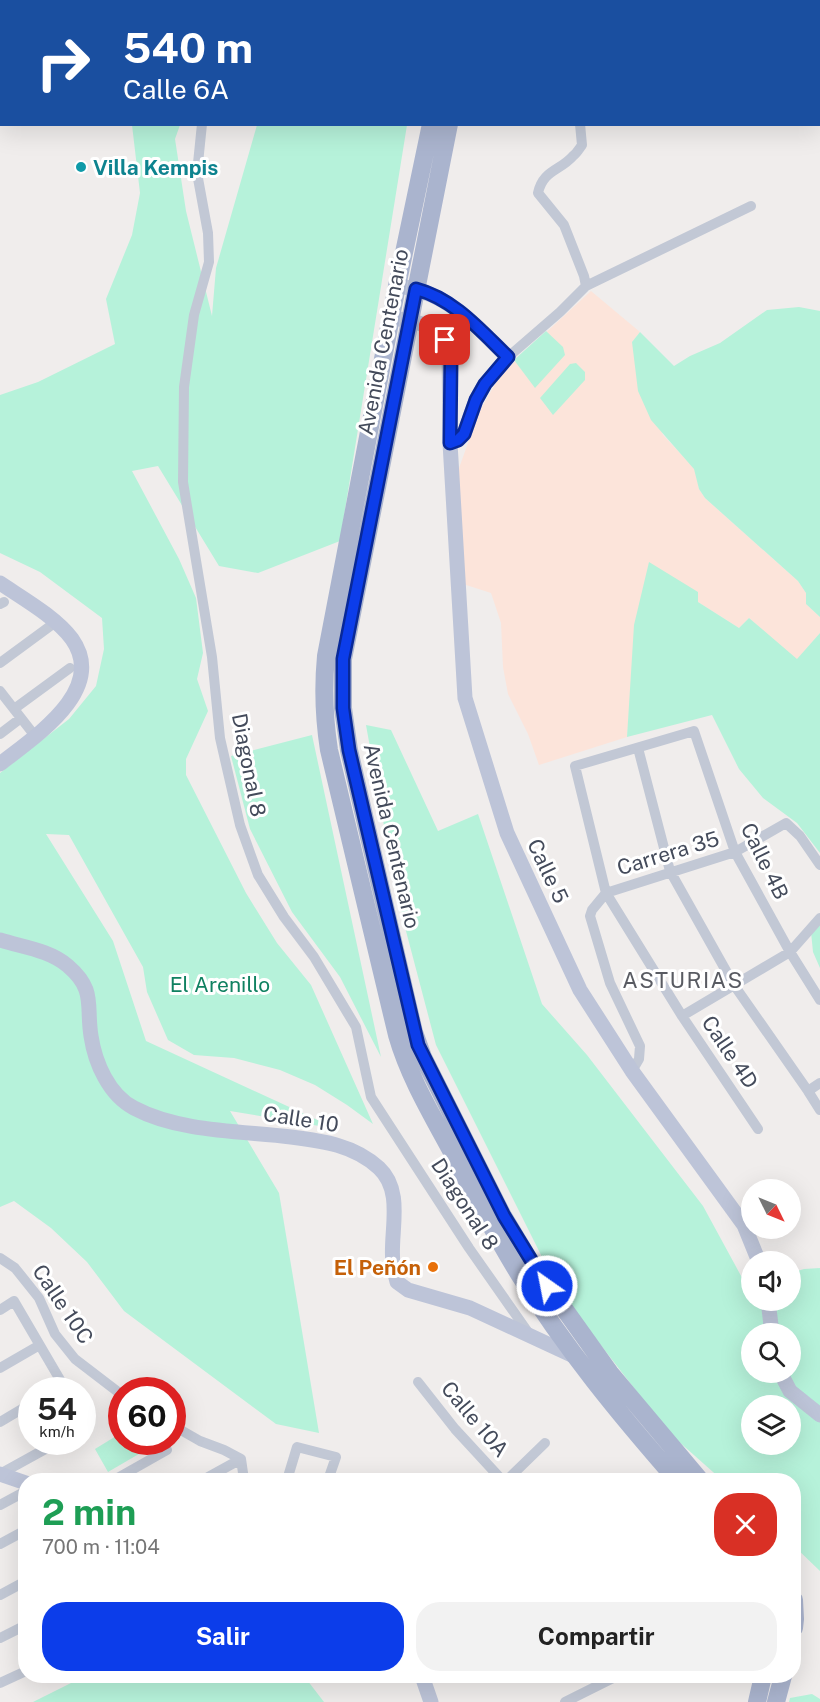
<!DOCTYPE html>
<html lang="es">
<meta charset="utf-8">
<style>
:root{--surface:#fff;--page:#f2f2f2;--text:#222;--muted:#767676;--accent:#0c3dea}
body{margin:0;font-family:"Public Sans",sans-serif;background:var(--page);color:var(--text);height:100vh;display:flex;flex-direction:column;font-size:22px;white-space:nowrap}
*{box-sizing:border-box;margin:0}
p{font-size:20px;color:var(--muted)}
.icon{flex:none;width:33px;height:33px;fill:none;stroke:currentColor;stroke-width:2;stroke-linecap:round;stroke-linejoin:round}
.map{position:relative;flex:1;overflow:hidden}
.drawer{position:absolute;left:18px;top:1473px;width:783px;height:210px;display:flex;flex-direction:column;background:var(--surface);border-radius:24px;box-shadow:0 6px 24px #0002}
.drawer>*{flex:none}
.top-card{position:absolute;left:0px;top:0px;width:820px;height:126px;box-shadow:0 6px 24px #0002;background:#1a4fa0;color:#fff;overflow:hidden}
.needle{width:39px;rotate:133deg}
.buttons{position:absolute;left:741px;top:1179px;display:grid;gap:12px}
.buttons a{display:grid;place-items:center;width:60px;height:60px;border-radius:50%;background:var(--surface);box-shadow:0 6px 24px #0002;font-size:30px}
.speed{position:absolute;left:18px;top:1377px;display:flex;gap:12px;font-size:30px;font-weight:700;text-align:center}
.speed>*{display:grid;place-content:center;width:78px;height:78px;border-radius:50%;background:var(--surface);box-shadow:0 6px 24px #0002;line-height:1}
.speed small{font-size:15px;font-weight:400}
.speed .limit{border:9px solid #d22;background:#fff;color:#111}
.pin{position:absolute;display:grid;place-items:center;width:51px;height:51px;color:#fff;margin:-26px;border-radius:12px;box-shadow:0 3px 9px #0006}
.me{position:absolute;width:66px;margin:-33px;rotate:327deg;stroke-linejoin:round;filter:drop-shadow(0 0 4px #0008)}
.turn{display:flex;align-items:center;gap:21px;height:126px;padding:0 24px;font-size:27px}
.turn .icon{width:78px;height:78px;stroke-width:2.5}
.turn b{display:block;font-size:42px;line-height:51px}
.round{display:grid;place-items:center;flex:none;width:63px;height:63px;border-radius:24px;background:var(--page)}
.overview{display:flex;align-items:center;justify-content:space-between;height:102px;padding:0 24px}
h1{font-size:36px;font-weight:700;line-height:45px;color:#1e9e55}
.primary-button{display:flex;gap:12px;margin-top:auto;padding:12px 24px}
.primary-button a{flex:1;height:69px;border-radius:24px;background:var(--accent);color:#fff;font-size:24px;font-weight:700;line-height:69px;text-align:center}
.primary-button a+a{background:var(--page);color:var(--text)}
.map>svg:first-child{display:block}
.medical{fill:#fce4da}
.green{fill:#b6f2da;fill-rule:evenodd}
.lines{fill:none;stroke-linecap:round;stroke-linejoin:round}
.street{stroke:#c2c8d5;stroke-width:10}
.secondary{stroke:#bdc4d8;stroke-width:15}
.primary{stroke:#aab4ce;stroke-width:18}
.route-casing{stroke:#082898;stroke-width:15}
.route{stroke:#0c3dea;stroke-width:10}
.culture-dot{fill:#0f9aa8;stroke:#fff;stroke-width:2}
.food-dot{fill:#e8710a;stroke:#fff;stroke-width:2}
.labels{text-anchor:middle;dominant-baseline:central;stroke-width:6;stroke-linejoin:round;paint-order:stroke}
.culture-label{font-size:21px;font-weight:bold;fill:#0d838f;stroke:#fff;text-anchor:start}
.street-label{font-size:21px;fill:#444b5b;stroke:#fff}
.park-label{font-size:21px;fill:#108161;stroke:#fff}
.food-label{font-size:21px;font-weight:bold;fill:#c56008;stroke:#fff;text-anchor:end}
.neighbourhood-label{font-size:22px;letter-spacing:1.5px;fill:#595b62;stroke:#fff}
</style>
<div class="map">
<svg width="820" height="1702" viewBox="0 0 820 1702">
<rect width="100%" height="100%" fill="#f0edec"/>
<path class="medical" d="M591,291L640,332L632,342L663,435L695,469L699,489L705,498L798,581L806,593V604L820,617V633L797,660L749,618L739,628L698,602L631,688L627,737L539,765L528,734L508,694L503,667L501,623L491,593L463,584L458,471L479,412L501,374Z"/>
<path class="green" d="M58,0H223L63,2Z
M309,0H423L308,1Z
M132,125H180L175,139L186,211L212,316L216,268L257,125H407L340,541L258,573L219,566L158,466L132,471L179,559L196,598L203,653L197,679L208,711L186,759V775L246,893L277,943L311,985L373,1124L347,1105L315,1085L280,1070L234,1058L194,1055L168,1040L147,992L143,967L69,835L46,834L113,941L146,1041L337,1129L230,1111L279,1193L319,1433L276,1424L124,1311L87,1262L51,1228L14,1201L0,1207V773L69,719L96,686L104,649L102,618L40,572L0,553V395L38,382L115,344L106,299L132,235L140,193Z
M799,307L820,311V617L806,604V593L798,581L705,498L699,489L694,469L651,420L638,391L632,342L640,332L674,366L690,356L720,343L767,310Z
M546,331L563,347L565,355L535,388L514,360Z
M576,363L585,372V380L553,415L540,398L570,364Z
M649,562L698,592V602L739,628L749,618L797,659L820,633V853L797,823L763,798L739,769L712,715L627,737L634,625Z
M366,725L391,730L438,831L478,814L542,1004L587,1055L703,1206L746,1285L751,1283L752,1300H790L791,1273L804,1269L820,1268V1571L794,1546V1480H722L668,1432L559,1291L436,1045L396,893ZM752,1334H790V1372H752ZM752,1406H790V1444H752Z
M312,735L381,1057L340,977L292,912L250,829L231,756Z
M820,924V968L813,952L811,932Z
M121,1433L122,1442H155L156,1444L108,1472L95,1449Z
M85,1676H304L324,1702H33Z
M812,1694L820,1699V1702H789L790,1698Z"/>
<g class="lines">
<path class="street" d="M240,2V0
M567,2V0
M202,124L197,173L208,233L209,262L194,315L184,387L183,482L212,657L220,738L240,825L258,875L284,917L314,957L356,1027L371,1097L469,1248L530,1335
M586,286L751,206
M508,357L560,312L586,286L584,276L564,225L538,193C543,170 560,171 573,156C577,153 579,149 582,145L580,124
M0,604L4,602
M0,663L53,624
M0,691L35,736
M14,709L70,668
M0,734L21,718
M638,748L670,871L734,985L808,1091L820,1083
M682,1016L790,952L820,918
M632,1071L639,1059L640,1046L610,983L590,916L592,910L606,893L735,852L786,823L800,836L820,865
M808,1091L820,1110
M758,1129L682,1016L606,893L575,766L694,731L735,852L790,952L820,1000
M0,1258L15,1268L39,1298L55,1334L75,1359L122,1395
M0,1310L14,1301L66,1390
M0,1368L38,1346
M418,1382L455,1429L502,1480
M0,1422L32,1403
M172,1425L200,1441L224,1450L241,1459L244,1480
M0,1474L58,1442
M114,1480L167,1450
M203,1480L241,1459
M287,1480L297,1447L336,1457L328,1480
M507,1480L545,1443
M0,1505L26,1491
M0,1544L26,1530
M0,1595L26,1581
M0,1638L26,1625
M0,1683L26,1671
M565,1702L617,1676"/>
<path class="secondary" d="M405,287C451,295 476,326 508,357L485,384L476,400L464,434L458,440L450,443
M399,319C420,321 439,328 449,348L450,443L465,698L507,833L580,990L632,1071L744,1225L759,1262
M0,583C22,598 56,617 72,639C108,690 34,737 0,764
M0,940C22,947 50,950 68,966C96,990 86,1005 91,1036C95,1063 109,1095 134,1108C179,1132 241,1131 291,1137C323,1141 354,1145 379,1168C405,1192 389,1234 393,1264C393,1270 396,1276 397,1282L408,1290L470,1308L578,1358
M768,1300L772,1334
M780,1372L790,1391L820,1415
M0,1474L26,1483
M422,1676L431,1702"/>
<path class="primary" d="M442,2V0
M461,2L462,0
M431,124L397,286L326,656C323,687 324,718 329,750L397,1035C409,1077 432,1115 453,1154C474,1195 495,1235 519,1274C565,1348 620,1415 677,1480
M449,124L343,659V708L349,750L414,1032L423,1057L503,1216L530,1261L610,1373L700,1480
M794,1600L795,1619L794,1628
M757,1702L763,1676
M776,1702L783,1676"/>
</g>
<g class="lines">
<g class="route-casing">
<path id="route" d="M445,340L450,348L451,357L450,443L458,440L464,434L476,400L485,384L508,357C480,330 454,299 416,289L343,659V708L349,750L418,1045L504,1216L547,1286"/>
</g>
<use href="#route" class="route"/>
</g>
<circle class="culture-dot" cx="81" cy="167" r="6"/>
<circle class="food-dot" cx="433" cy="1267" r="6"/>
<g class="labels">
<g class="culture-label">
<text x="93" y="167">Villa Kempis</text>
</g>
<g class="street-label">
<text transform="translate(383 342) rotate(-79)">Avenida Centenario</text>
<text transform="translate(249 765) rotate(79)">Diagonal 8</text>
<text transform="translate(392 836) rotate(77)">Avenida Centenario</text>
<text transform="translate(668 853) rotate(-17)">Carrera 35</text>
<text transform="translate(765 861) rotate(64)">Calle 4B</text>
<text transform="translate(548 871) rotate(65)">Calle 5</text>
<text transform="translate(730 1052) rotate(56)">Calle 4D</text>
<text transform="translate(301 1119) rotate(9)">Calle 10</text>
<text transform="translate(465 1204) rotate(57)">Diagonal 8</text>
<text transform="translate(63 1304) rotate(56)">Calle 10C</text>
<text transform="translate(475 1419) rotate(50)">Calle 10A</text>
</g>
<g class="park-label">
<text x="220" y="984">El Arenillo</text>
</g>
<g class="food-label">
<text x="421" y="1267">El Peñón</text>
</g>
<g class="neighbourhood-label">
<text x="683" y="980">ASTURIAS</text>
</g>
</g>
</svg>
<div class="buttons">
<a><svg class="needle" viewBox="-14 -14 28 28"><path d="M0-13l5 13h-10z" fill="#e53935"/><path d="M0 13l5-13h-10z" fill="#767676"/></svg></a>
<a><svg class="icon" aria-label="sound" viewBox="0 0 24 24"><path d="M4 9h4l5-4v14l-5-4H4zM17 9q2 3 0 6"/></svg></a>
<a><svg class="icon" aria-label="search" viewBox="0 0 24 24"><circle cx="10" cy="10" r="6"/><path d="M15 15l6 6"/></svg></a>
<a><svg class="icon" aria-label="layers" viewBox="0 0 24 24"><path d="M12 4l9 5-9 5-9-5zM3 14l9 5 9-5"/></svg></a>
</div>
<div class="speed"><div>54<small>km/h</small></div><div class="limit">60</div></div>
<div class="pin" style="left:445px;top:340px;background:#d93025"><svg class="icon" aria-label="arrive" viewBox="0 0 24 24"><path d="M6 21V4h12l-3 4 3 4H6"/></svg></div>
<svg class="me" style="left:547px;top:1286px" viewBox="-20 -20 40 40"><circle r="17" fill="#0c3dea" stroke="#fff" stroke-width="3"/><path d="M0-11L8 9 0 5-8 9z" fill="#fff"/></svg>
<div class="top-card">
<div class="turn"><svg class="icon" aria-label="right" viewBox="0 0 24 24"><path d="M7 20v-9h11M14 6l5 5-5 5"/></svg><div><b>540 m</b>Calle 6A</div></div>
</div>
<section class="drawer">
<div class="overview"><div><h1>2 min</h1><p>700 m · 11:04</p></div><a class="round" style="background:#d93025;color:#fff"><svg class="icon" aria-label="close" viewBox="0 0 24 24"><path d="M6 6l12 12M18 6L6 18"/></svg></a></div>
<div class="primary-button"><a>Salir</a><a>Compartir</a></div>
</section>
</div>
